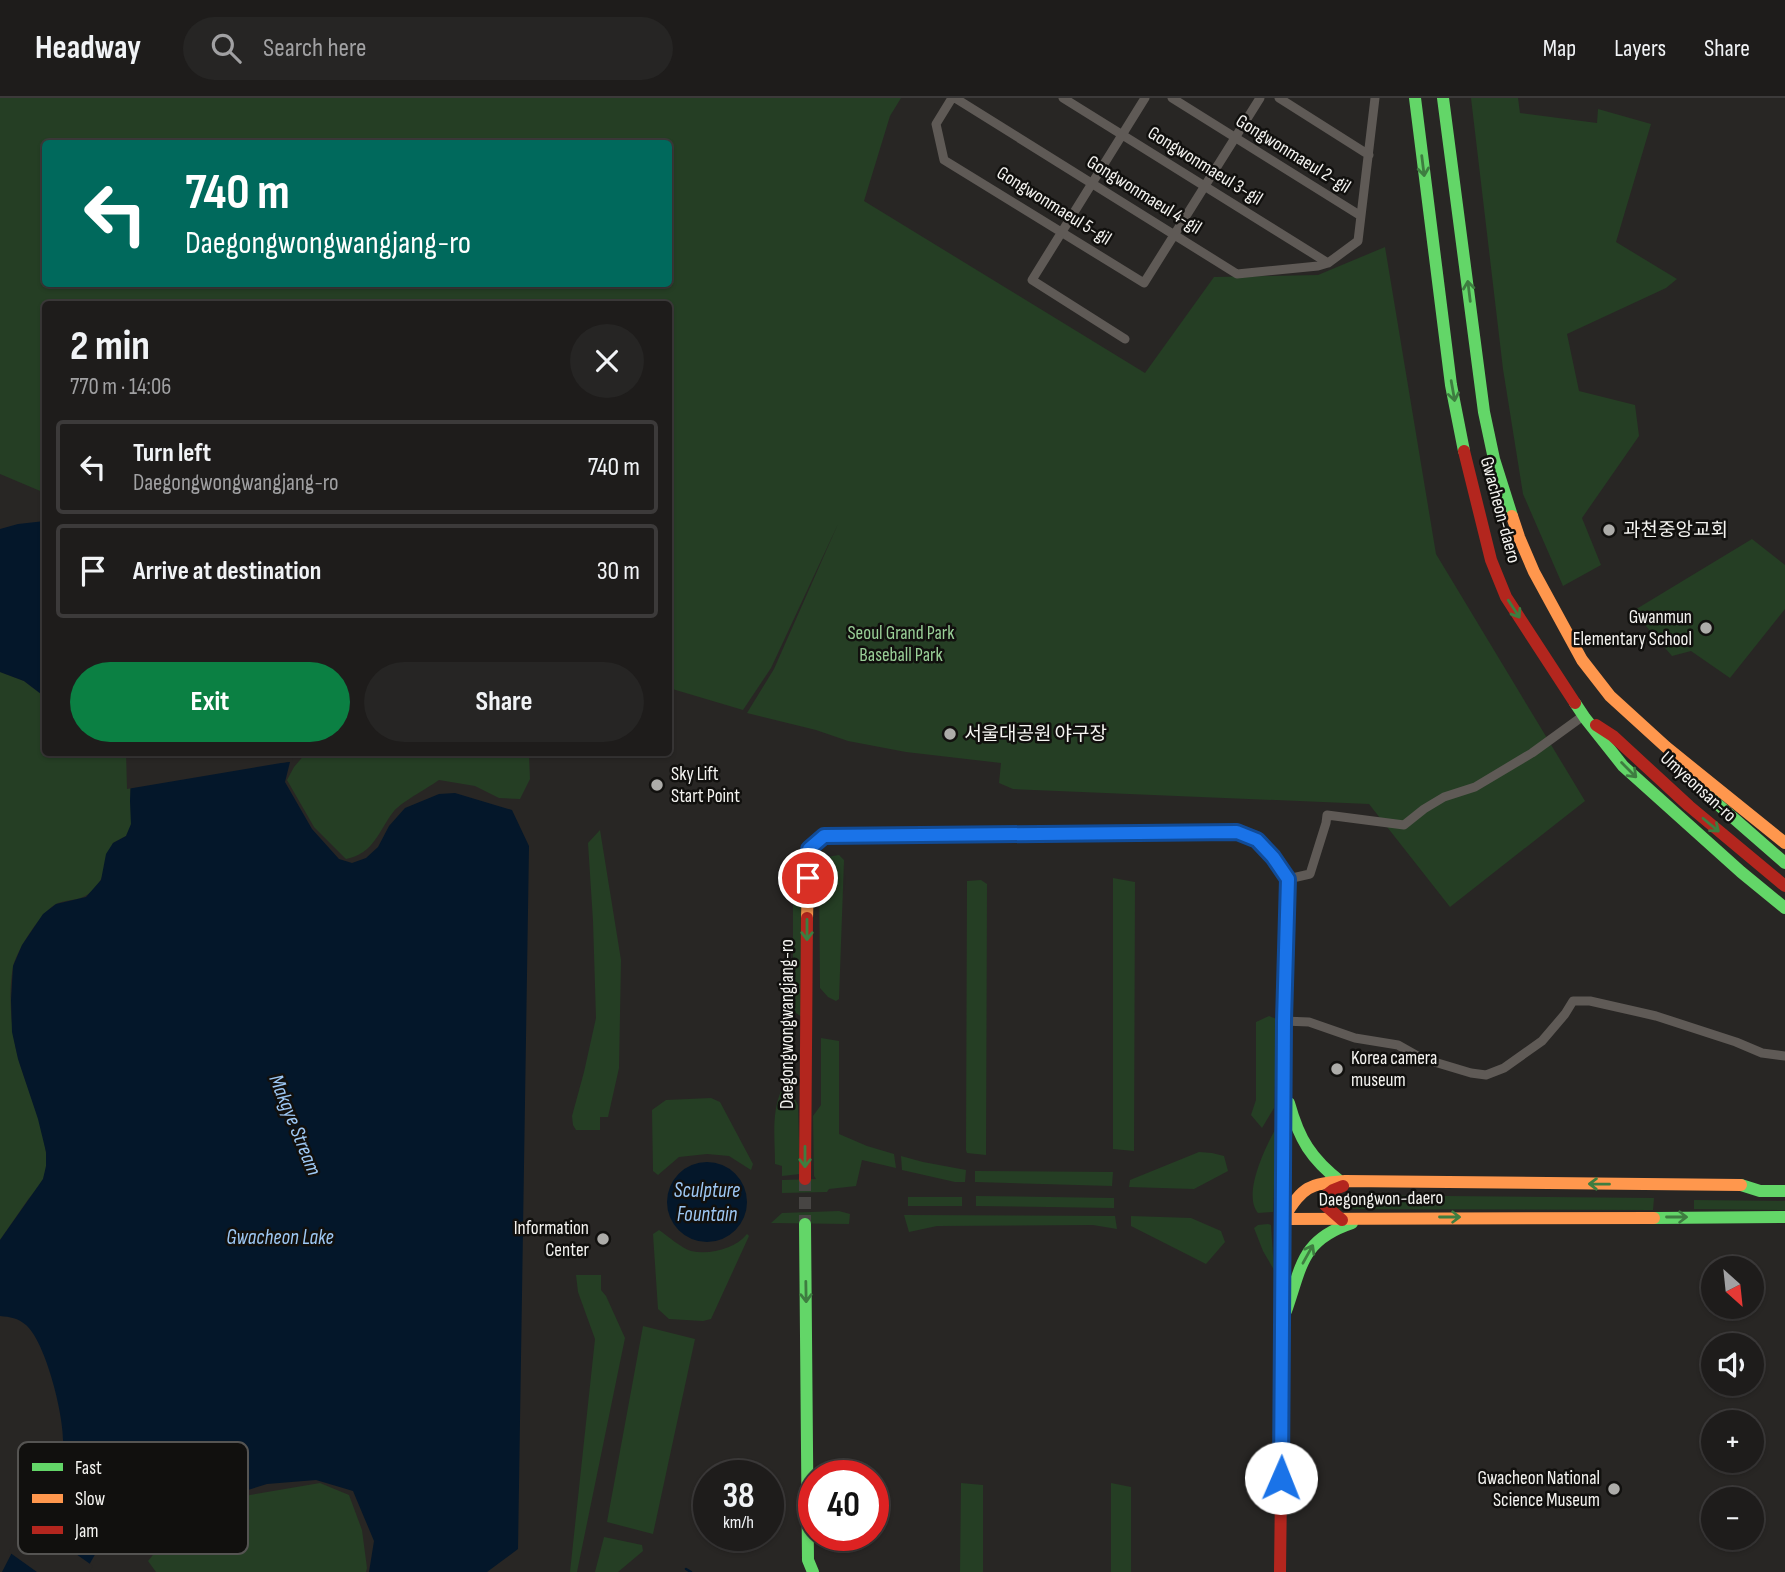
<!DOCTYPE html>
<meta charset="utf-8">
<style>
:root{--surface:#1e1c1b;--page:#262524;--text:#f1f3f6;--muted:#a1a1a3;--line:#3c3a3a;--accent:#0b8043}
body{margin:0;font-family:"Sofia Sans Condensed","Noto Sans KR",sans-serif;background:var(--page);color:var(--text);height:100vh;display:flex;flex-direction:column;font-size:26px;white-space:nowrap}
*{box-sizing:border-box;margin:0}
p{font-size:23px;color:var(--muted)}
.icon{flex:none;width:38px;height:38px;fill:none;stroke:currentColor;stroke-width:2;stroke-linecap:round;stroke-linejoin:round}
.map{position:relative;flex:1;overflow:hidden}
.sheet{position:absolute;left:42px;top:203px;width:630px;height:455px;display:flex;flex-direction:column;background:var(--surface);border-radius:7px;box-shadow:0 2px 5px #0004,0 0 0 2px var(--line)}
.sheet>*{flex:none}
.hud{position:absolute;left:42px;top:42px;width:630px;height:147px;border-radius:7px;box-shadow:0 2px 5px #0004,0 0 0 2px var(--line);background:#00695c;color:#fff;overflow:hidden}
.needle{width:46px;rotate:153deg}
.buttons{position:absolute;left:1701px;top:1158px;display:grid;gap:14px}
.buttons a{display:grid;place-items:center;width:63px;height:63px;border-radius:50%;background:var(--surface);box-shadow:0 2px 5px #0004,0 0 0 2px var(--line);font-size:35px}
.speed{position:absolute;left:693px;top:1362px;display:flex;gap:14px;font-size:35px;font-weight:700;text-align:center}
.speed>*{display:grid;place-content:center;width:91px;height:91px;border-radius:50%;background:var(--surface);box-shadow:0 2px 5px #0004,0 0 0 2px var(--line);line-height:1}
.speed small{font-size:18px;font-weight:400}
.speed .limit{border:10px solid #d22;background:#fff;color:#111}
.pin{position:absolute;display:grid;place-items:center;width:60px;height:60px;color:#fff;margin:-30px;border:4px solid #fff;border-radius:50%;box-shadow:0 2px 7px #0007}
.me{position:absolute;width:77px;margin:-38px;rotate:1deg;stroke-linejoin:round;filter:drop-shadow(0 0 5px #0008)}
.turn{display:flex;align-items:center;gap:24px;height:147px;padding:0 28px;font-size:32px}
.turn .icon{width:91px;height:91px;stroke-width:2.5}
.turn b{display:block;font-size:49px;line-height:60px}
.round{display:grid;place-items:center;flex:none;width:74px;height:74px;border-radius:37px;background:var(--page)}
.summary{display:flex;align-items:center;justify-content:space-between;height:119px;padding:0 28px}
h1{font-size:42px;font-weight:700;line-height:52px}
.cta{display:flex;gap:14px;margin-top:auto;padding:14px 28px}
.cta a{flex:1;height:80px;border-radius:42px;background:var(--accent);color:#fff;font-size:28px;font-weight:700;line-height:80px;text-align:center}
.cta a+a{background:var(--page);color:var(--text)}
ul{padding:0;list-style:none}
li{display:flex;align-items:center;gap:21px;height:94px;margin:0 14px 10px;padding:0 14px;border:4px solid var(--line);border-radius:7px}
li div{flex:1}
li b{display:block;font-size:26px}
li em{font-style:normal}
header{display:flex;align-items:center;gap:42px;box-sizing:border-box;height:98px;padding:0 35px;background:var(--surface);border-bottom:2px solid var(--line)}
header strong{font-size:33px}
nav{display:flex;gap:38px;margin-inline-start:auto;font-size:24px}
.search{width:490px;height:63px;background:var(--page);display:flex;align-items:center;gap:18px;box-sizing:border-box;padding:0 24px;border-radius:38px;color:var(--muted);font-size:26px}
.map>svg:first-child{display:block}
.green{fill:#253e24;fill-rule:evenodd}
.water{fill:#04172a}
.pier{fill:#282624}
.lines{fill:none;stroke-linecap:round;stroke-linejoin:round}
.stream{stroke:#04172a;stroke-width:2.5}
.secondary-tunnel{stroke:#474543;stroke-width:12;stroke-dasharray:12 6;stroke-linecap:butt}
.street{stroke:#5f5a56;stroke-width:9}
.fast{stroke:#63d668;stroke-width:12}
.slow{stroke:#ff974d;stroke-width:12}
.jam{stroke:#b3261e;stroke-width:12}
.oneway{stroke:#3e7d40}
.route-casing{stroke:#114b97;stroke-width:18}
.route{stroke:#1a73e8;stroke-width:12}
.poi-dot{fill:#adaca9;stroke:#11100e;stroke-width:2.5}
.labels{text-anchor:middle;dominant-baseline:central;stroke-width:5;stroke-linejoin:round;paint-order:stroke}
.street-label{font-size:19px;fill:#f5f4f1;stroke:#11100e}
.poi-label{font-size:19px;fill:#f5f4f1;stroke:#11100e;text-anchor:start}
.park-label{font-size:19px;fill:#99cf97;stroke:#11100e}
.water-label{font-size:21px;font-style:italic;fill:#9ec8f4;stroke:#11100e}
.key{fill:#11100e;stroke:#555452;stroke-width:2}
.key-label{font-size:19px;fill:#f5f4f1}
</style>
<header>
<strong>Headway</strong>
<div class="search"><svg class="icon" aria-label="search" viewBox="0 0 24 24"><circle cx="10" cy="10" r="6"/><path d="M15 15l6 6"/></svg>Search here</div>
<nav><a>Map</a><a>Layers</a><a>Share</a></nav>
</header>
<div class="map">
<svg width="1785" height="1474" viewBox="0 0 1785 1474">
<rect width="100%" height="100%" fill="#282624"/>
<path class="green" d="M0,0H901L890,18L864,103L1145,275L1214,179L1318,177L1385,149L1436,456L1585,703L1450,809L1369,706L1013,691L999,685L1001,665L906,654L848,643L816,632L747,615L774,571L838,426L771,570L743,612L669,590L668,206H46L45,395L0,376ZM46,46H668V186H46Z
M1471,0H1518L1520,15L1597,25L1598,11L1651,26L1616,144L1677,181L1666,190L1567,236L1579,293L1635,307L1639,338L1582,420L1601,467L1563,488L1523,396L1503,271Z
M1752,441L1785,467V511L1730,580L1691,553L1672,558L1633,513Z
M0,574L24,583L45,599L46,654L130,655L131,727L126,738L113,745C108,762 105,781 92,793C82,803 70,801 58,805C43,811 16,853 13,869C8,895 11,933 18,959C25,989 57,1052 43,1081C40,1089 32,1096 27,1103C18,1116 9,1129 0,1142Z
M525,655L529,657L530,681L520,701L499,700L475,688L439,682C428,690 403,703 394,713C379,732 374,756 346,761L314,729L287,682L294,669L306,655Z
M600,732L621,862L619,970L608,1019H600V1032H576L573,1027L572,1018L584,974L596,920L593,823L588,745Z
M839,757L844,762L839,901L836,903L828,899L820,890L819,779L822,768L827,759Z
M793,765L802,768V919L793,913Z
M1113,780L1135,784L1134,1053L1113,1051Z
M981,782L987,786L986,1057L967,1055L966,1052L967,783Z
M1269,918L1277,921L1274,1010L1262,1030L1251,1017L1256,1002V924Z
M821,940L839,943V1036L867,1048L894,1056L896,1070L862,1062L856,1088L829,1091L827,1094L782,1095V1082L816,1081L814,1078L813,1018L821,1007Z
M782,991C791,992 794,999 798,1007L800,1076L782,1078V1068L775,1066C775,1041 771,1014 782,991Z
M711,1000L720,1004L753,1066L751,1072L729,1058L707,1056L679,1059L658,1077L653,1073L652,1012L666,1002Z
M1276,1030L1273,1114L1258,1115C1242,1096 1266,1048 1276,1030Z
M1199,1054L1212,1055L1224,1058L1228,1073L1194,1091L1129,1089L1130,1082Z
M901,1058L923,1064L966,1072L965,1084H955L902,1072Z
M975,1073L1113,1074L1112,1088L975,1084Z
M1341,1097L1654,1100L1653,1112L1339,1111L1333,1107L1334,1100Z
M976,1098L1114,1100V1110L976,1108Z
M908,1099H962V1108H908Z
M1694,1102L1785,1103V1112L1694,1111Z
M839,1113L850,1116L849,1126L771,1125L782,1115Z
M904,1117L1115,1118L1117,1131L1093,1127L937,1128L909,1134Z
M1131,1118L1191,1120L1221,1133L1225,1144L1206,1166L1131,1128Z
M1268,1126L1271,1127L1274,1172L1263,1153L1254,1130L1258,1127Z
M659,1132C668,1138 681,1150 691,1153C710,1157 735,1151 747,1136L749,1138L711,1221L703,1223L669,1221L658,1211L653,1136Z
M576,1177H601V1192L606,1198L625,1240L577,1474H570L595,1241L578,1194Z
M643,1228L695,1241L653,1436L607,1424Z
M320,1385L349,1397L362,1432L367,1470L366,1474H156L148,1463L166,1441L203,1412L250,1397Z
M961,1385L983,1387V1474H960Z
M1111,1385L1131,1389V1474H1111Z
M604,1439L642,1447L643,1453L618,1474H595Z"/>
<path class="water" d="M45,423H46L45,599L24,583L0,574V431L18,426Z
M290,664L285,684L312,731L339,761L352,765L366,760L378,749L389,728L405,710L439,696L455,695L512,712L529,748L518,1451L487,1474H369L374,1443L353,1393L316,1382L267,1386L206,1405L175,1393L145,1404L124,1415L105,1439L85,1474H2L59,1363C60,1358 62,1352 63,1347C65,1321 46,1244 26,1227C18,1220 10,1219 0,1218V1142L43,1081L46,1068V1054L38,1021L18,961L12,934L11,902L13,868L22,847L43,816L56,806L86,799L101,782L106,756L113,745L126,738L131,726L130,703L131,676Z
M667 1104a40 40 0 1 1 80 0a40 40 0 1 1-80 0Z"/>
<path class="pier" d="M126,654H292L293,663L127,691Z
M25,1420L93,1468L89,1474H37L9,1454Z"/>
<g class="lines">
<path class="stream" d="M686,1471L691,1474"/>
<path class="secondary-tunnel" d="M805,1081V1126"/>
<path class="street" d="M952,0L936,26L944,62L1144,185L1260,0
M955,0L1237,176L1318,168L1328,165L1358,143L1375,0
M1063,0L1328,165
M1172,0L1361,118
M1279,0L1369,57
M1125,241L1032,182L1145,0
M1288,781L1310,776L1326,725L1327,717L1404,727L1424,711L1444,699L1475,689L1532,655L1583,618
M1284,923L1309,924L1355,940L1398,947L1421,960L1471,975L1486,977L1504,970L1542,943L1565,916L1573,903H1590L1656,918L1736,944L1762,955L1785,958"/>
<path class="fast" d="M1415,0L1451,287L1464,353
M1443,0L1484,314L1494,361L1512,418
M1575,605L1585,620L1623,668L1741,774L1785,810
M1668,663L1785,765
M1166,736L1237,735L1257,742L1273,759L1288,781L1284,923L1283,1221
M1289,1005C1299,1041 1311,1061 1341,1084
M1741,1087L1760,1093H1785
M1654,1120L1785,1119
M805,1126L808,1462L813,1474
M1286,1213C1302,1168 1301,1142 1352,1125"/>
<path class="slow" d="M1512,418L1519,439L1534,474L1582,562L1610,598L1666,649L1785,745
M807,820L809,751L824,738L1166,736
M1284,1119C1304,1088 1308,1086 1345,1083L1741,1087
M1283,1121L1654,1120"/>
<path class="jam" d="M1464,353L1491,462L1506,499L1575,605
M1596,627L1613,638L1689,708L1785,788
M805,1081L807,820
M1342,1122L1325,1107L1324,1099L1333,1092L1343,1088
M1280,1474L1283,1221"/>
</g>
<defs><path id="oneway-shaft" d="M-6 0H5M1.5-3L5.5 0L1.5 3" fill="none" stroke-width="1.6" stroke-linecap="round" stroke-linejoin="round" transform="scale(1.75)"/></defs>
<g class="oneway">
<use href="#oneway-shaft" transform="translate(1423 68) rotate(83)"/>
<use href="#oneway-shaft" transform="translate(1469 193) rotate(-97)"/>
<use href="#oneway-shaft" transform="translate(1453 293) rotate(80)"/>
<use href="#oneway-shaft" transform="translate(1514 511) rotate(57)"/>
<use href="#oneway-shaft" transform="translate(1629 672) rotate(45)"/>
<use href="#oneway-shaft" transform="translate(1711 727) rotate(40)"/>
<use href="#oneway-shaft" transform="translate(807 832) rotate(90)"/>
<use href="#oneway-shaft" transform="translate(805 1059) rotate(90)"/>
<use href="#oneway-shaft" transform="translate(1599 1086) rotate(-179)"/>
<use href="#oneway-shaft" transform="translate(1450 1119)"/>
<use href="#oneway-shaft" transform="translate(1677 1119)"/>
<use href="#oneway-shaft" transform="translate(1308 1156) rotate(-61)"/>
<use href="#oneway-shaft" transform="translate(806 1194) rotate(89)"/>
</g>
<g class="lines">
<g class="route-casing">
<path id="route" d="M808,780L809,751L824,738L1237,734L1257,742L1273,759L1288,781L1284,923L1281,1380"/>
</g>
<use href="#route" class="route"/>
</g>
<g class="poi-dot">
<circle cx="1609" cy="432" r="7"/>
<circle cx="1706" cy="530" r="7"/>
<circle cx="950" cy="636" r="7"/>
<circle cx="657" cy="687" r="7"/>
<circle cx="1337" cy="971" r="7"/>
<circle cx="603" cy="1141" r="7"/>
<circle cx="1614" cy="1391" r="7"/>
</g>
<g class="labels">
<g class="street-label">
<text transform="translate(1293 56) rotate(32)">Gongwonmaeul 2-gil</text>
<text transform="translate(1205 68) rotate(32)">Gongwonmaeul 3-gil</text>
<text transform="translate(1144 97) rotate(32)">Gongwonmaeul 4-gil</text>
<text transform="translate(1054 108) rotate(32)">Gongwonmaeul 5-gil</text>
<text transform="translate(1500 412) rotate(75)">Gwacheon-daero</text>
<text transform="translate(1698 689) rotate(42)">Umyeonsan-ro</text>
<text transform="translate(787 926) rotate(-90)">Daegongwongwangjang-ro</text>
<text transform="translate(1381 1101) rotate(-1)">Daegongwon-daero</text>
</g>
<g class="poi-label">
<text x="1623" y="432">과천중앙교회</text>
<text x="1692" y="519" text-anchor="end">Gwanmun<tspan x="1692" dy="22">Elementary School</tspan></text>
<text x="964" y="636">서울대공원 야구장</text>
<text x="671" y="676">Sky Lift<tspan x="671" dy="22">Start Point</tspan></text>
<text x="1351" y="960">Korea camera<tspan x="1351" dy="22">museum</tspan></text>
<text x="589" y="1130" text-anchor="end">Information<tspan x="589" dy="22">Center</tspan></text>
<text x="1600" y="1380" text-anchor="end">Gwacheon National<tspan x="1600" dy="22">Science Museum</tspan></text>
</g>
<g class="park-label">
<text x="901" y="535">Seoul Grand Park<tspan x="901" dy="22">Baseball Park</tspan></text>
</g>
<g class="water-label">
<text transform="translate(295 1027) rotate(68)">Makgye Stream</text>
<text x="707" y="1092">Sculpture<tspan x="707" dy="24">Fountain</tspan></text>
<text x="280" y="1139">Gwacheon Lake</text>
</g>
</g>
<rect x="18" y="1344" width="230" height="112" rx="10" class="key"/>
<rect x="32" y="1365" width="31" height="8" fill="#63d668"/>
<rect x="32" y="1396" width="31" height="9" fill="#ff974d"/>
<rect x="32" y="1428" width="31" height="8" fill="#b3261e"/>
<g class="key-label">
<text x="75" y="1376">Fast</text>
<text x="75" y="1407">Slow</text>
<text x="75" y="1439">Jam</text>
</g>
</svg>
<div class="buttons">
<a><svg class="needle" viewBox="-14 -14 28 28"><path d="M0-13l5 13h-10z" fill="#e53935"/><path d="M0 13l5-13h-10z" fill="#a1a1a3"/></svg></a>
<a><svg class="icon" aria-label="sound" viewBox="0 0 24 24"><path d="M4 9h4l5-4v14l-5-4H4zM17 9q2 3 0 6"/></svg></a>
<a>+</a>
<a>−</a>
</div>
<div class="speed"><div>38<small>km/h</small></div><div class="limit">40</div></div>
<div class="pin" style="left:808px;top:780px;background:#d93025"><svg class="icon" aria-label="arrive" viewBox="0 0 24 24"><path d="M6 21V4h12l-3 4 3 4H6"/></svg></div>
<svg class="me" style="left:1281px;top:1380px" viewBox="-20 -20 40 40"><circle r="19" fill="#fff"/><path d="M0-13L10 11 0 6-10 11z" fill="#1a73e8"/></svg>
<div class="hud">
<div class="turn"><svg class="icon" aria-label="left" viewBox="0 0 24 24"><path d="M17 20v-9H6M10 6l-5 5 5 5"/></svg><div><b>740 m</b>Daegongwongwangjang-ro</div></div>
</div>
<section class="sheet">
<div class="summary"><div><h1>2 min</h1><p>770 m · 14:06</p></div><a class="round"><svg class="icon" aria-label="close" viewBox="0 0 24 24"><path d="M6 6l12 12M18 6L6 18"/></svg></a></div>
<ul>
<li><svg class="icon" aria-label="left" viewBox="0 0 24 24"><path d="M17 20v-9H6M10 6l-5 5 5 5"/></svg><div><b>Turn left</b><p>Daegongwongwangjang-ro</p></div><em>740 m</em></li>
<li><svg class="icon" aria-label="arrive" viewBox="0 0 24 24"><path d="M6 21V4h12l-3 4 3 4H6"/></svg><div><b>Arrive at destination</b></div><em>30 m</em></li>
</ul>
<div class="cta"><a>Exit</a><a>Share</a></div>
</section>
</div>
